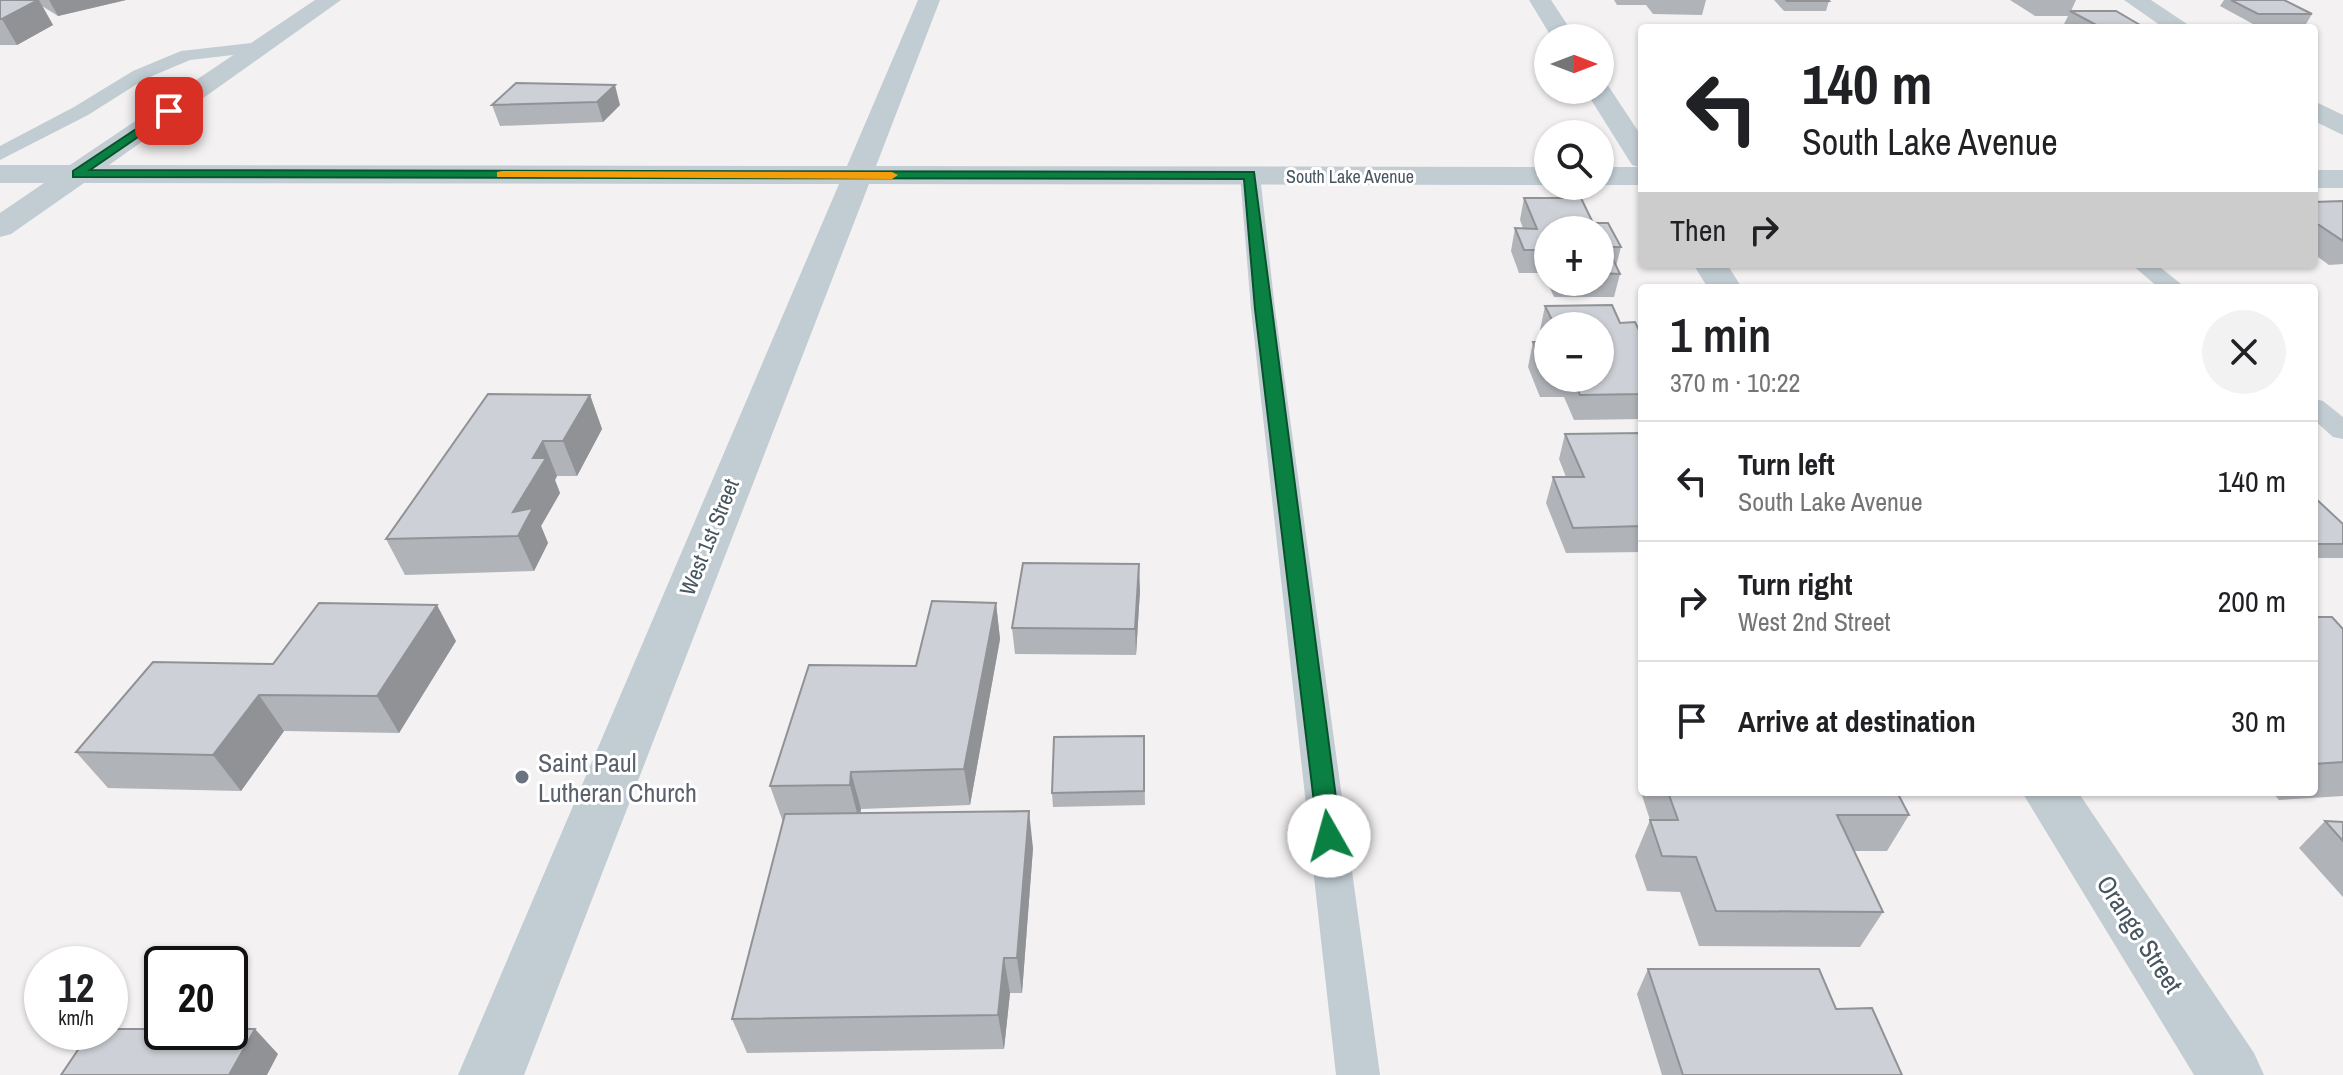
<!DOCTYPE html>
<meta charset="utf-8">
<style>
:root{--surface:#fff;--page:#f2f2f2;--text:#202124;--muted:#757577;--line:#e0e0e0}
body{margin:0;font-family:"Archivo Narrow",sans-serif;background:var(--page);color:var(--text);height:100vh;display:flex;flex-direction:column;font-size:30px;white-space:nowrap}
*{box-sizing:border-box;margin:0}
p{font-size:26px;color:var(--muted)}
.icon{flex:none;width:44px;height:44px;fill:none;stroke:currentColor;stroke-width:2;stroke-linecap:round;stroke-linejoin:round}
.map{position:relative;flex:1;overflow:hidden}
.sheet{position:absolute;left:1638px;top:284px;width:680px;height:512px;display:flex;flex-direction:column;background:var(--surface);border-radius:8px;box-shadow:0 2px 6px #0004}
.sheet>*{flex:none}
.banner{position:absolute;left:1638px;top:24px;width:680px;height:244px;border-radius:8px;box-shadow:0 2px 6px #0004;background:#fff;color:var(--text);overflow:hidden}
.needle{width:52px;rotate:90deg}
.controls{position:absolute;left:1534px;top:24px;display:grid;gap:16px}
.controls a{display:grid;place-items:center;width:80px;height:80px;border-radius:50%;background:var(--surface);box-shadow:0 2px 6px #0004;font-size:40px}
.speed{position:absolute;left:24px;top:946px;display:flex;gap:16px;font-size:40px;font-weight:700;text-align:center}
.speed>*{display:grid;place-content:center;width:104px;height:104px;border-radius:50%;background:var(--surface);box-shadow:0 2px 6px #0004;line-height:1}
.speed small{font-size:20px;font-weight:400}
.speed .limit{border:4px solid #111;border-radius:12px;background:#fff;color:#111}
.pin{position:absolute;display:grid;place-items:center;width:68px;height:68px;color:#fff;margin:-34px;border-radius:16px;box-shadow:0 4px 12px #0006}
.me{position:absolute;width:88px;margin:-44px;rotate:353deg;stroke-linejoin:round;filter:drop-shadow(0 0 6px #0008)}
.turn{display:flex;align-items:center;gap:28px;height:168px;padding:0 32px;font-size:36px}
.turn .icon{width:104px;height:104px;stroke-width:2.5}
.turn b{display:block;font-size:56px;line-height:68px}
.then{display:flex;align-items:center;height:76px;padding:0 32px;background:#0003;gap:16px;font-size:30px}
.round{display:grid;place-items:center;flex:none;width:84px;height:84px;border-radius:42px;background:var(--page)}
.overview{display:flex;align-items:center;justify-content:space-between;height:136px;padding:0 32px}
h1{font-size:48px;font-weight:600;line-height:60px}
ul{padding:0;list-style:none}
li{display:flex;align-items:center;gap:24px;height:120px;padding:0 32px;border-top:2px solid var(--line)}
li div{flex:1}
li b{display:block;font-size:30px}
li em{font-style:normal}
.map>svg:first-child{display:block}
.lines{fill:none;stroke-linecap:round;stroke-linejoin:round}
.service{fill:#c1ccd3;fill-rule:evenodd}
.minor{fill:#c1ccd3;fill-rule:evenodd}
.tertiary{fill:#c1ccd3;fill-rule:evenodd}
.wall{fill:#b0b3b8;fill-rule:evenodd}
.shaded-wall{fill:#909296}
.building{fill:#cdd0d6;stroke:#909296;stroke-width:2}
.route{fill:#0b8043;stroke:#07532c;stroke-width:2}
.slow{fill:#f59e0b}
.worship-dot{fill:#6b7280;stroke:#fff;stroke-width:3}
.labels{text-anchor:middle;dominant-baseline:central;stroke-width:6;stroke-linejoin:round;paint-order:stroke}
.far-street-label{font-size:18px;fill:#475560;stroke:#fff}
.street-label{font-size:22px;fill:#475560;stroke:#fff}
.near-worship-label{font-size:26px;fill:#5b616d;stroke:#fff;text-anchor:start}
.near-street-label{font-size:26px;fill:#475560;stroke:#fff}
</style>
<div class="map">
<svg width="2343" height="1075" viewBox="0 0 2343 1075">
<rect width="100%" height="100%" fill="#f3f1f1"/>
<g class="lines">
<path class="service" d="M261,42L269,47L267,51L190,60L145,79L88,115L0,160V146L74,107L133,71L181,51Z
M1250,169L1260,175L1275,309L1380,1075H1336L1251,309L1240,175Z
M2131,264H2156L2186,288H2159Z
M2314,399L2323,401L2343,417V439L2333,437L2314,420Z"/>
<path class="minor" d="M315,0H341L109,165L847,166L918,0H940L876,166L1548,167V185L869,184L524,1075H458L839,184L84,183L11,234L0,237V213L44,183H0V165H70Z
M2124,0H2151L2193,28H2164Z
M2314,101L2343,115V135L2314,121Z
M1600,167H1642V185H1600Z
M2314,170H2343V188H2314Z"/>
<path class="tertiary" d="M1529,0H1551L1576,38H1552Z
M1600,83L1607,84L1642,137V168L1632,165L1585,90H1600Z
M1693,264H1727L1742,288H1708Z
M2022,792H2078L2254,1053L2264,1075H2194Z"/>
</g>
<path class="wall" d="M0,0H126L58,16L42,6L53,25L17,45H0Z
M1614,0H1706L1702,15L1653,14L1646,5H1617Z
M1774,0H1828L1829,1L1826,11H1784Z
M2010,0H2076L2071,11L2145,28H2062L2068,16H2035Z
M2224,0H2284L2312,14L2306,24H2253L2220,6Z
M516,83L620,105L603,122L500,126L492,105Z
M1524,198L1593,223L1621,247L1616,266L1620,274L1614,297H1554L1543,273H1519L1511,251L1515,228H1523L1520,220ZM1548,230H1600V282H1548Z
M2343,201V264L2329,265L2314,254V202Z
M1827,264H1909L1908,265Z
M1545,306L1620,323L1642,336V419L1574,420L1564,397H1540L1528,367L1533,342H1546L1540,330ZM1548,326H1600V378H1548Z
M590,395L602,429L577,476H557L555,480L560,493L541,526L548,543L534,571L405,575L386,539Z
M1642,433V552L1566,553L1546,503L1553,477H1566L1559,459L1565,434Z
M2314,497L2343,524V558H2314Z
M1140,590L1136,655L1015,654L1012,628Z
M996,603L1000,639L970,805L861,809L860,813L1033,848L1022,993H1010L1004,1049L747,1053L732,1019L783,822L770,786Z
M2314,617L2343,629V796L2279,800L2272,792H2314Z
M456,641L399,733L284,731L241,791L108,788L76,752L273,664Z
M1144,736L1145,805L1053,807L1052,793Z
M1642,772V792H1897L1909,815L1887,851H1854L1883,912L1860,947L1699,946L1680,892L1647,891L1635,856L1650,820L1638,783Z
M2325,821L2343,822V897L2299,848Z
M1648,969L1836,1009L1902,1075H1662L1637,994Z"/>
<path class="shaded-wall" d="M39,0L53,25L17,45L2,19Z
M49,0H126L58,16Z
M615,85L620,105L603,122L597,102Z
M590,395L602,429L577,476L563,441Z
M543,441L557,476L555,480L560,493L541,526L548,543L534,571L518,536L513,512L533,458Z
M1139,564L1140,590L1136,655L1135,629Z
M996,603L1000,639L970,805L964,769Z
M437,605L456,641L399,733L377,696Z
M259,695L284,731L241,791L213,755Z
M851,772L861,809L859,821L850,785Z
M1029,811L1033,848L1022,993L1017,958Z
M1004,958L1010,993L1004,1049L998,1015Z
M255,1029L278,1054L267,1075H229Z"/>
<path class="building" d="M0,0H38L2,19H0Z
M1786,0H1828L1829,1H1787Z
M2231,0H2284L2312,14H2258Z
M2070,11H2116L2145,28H2102Z
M1838,27H1868L1869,28H1839Z
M516,83L615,85L597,102L492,105Z
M1524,198H1581L1593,223H1608L1621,247H1607L1620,274L1600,273V230H1548V250H1524L1515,228L1537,229Z
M2343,201V241L2319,225H2314V202Z
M1612,305L1620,323L1635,322L1642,336V394L1580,395L1573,378H1600V326H1555L1545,306Z
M1533,342H1548V372H1545Z
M488,394L590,395L563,441H543L533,458H546L513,512L533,508L518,536L386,539Z
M1642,433V526L1573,528L1553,477H1584L1565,434Z
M2314,497L2343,524V544H2314Z
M1023,563L1139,564L1135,629L1012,628Z
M932,601L996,603L964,769L851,772L850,785L770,786L809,665L916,666Z
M319,603L437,605L377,696L259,695L213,755L76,752L153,662L273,664Z
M2314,617H2332L2343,629V762L2314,764Z
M1144,736V791L1052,793L1054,737Z
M1668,792H1897L1909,815H1837L1883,912L1716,911L1696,857L1662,856L1650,820H1678Z
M1029,811L1017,958H1004L998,1015L732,1019L785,814Z
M2325,821L2343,822V841Z
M1648,969H1819L1836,1009L1872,1008L1902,1075H1683Z
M110,1029H162V1032H230V1029H255L229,1075H61L90,1032H110Z"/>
<path class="route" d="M169,107L173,108V113L90,170L1254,172L1341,836L1337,842L1329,845L1321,842L1318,836L1255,309L1244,179L73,177V171Z"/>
<path class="slow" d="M502,171L892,172L898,175L892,179L497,177V172Z"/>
<circle class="worship-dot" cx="522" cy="777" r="8"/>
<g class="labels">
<g class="far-street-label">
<text x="1350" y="176">South Lake Avenue</text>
</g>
<g class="street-label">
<text transform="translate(709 537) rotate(-68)">West 1st Street</text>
</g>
<g class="near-worship-label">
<text x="538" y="762">Saint Paul<tspan x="538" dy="30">Lutheran Church</tspan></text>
</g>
<g class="near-street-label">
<text transform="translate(2140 934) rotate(57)">Orange Street</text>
</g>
</g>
</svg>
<div class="controls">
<a><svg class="needle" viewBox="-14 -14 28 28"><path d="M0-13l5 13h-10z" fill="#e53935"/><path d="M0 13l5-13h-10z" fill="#757577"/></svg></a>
<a><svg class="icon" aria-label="search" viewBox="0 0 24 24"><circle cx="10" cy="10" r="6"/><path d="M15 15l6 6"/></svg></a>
<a>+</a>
<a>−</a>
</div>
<div class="speed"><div>12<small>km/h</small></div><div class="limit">20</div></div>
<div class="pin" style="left:169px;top:111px;background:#d93025"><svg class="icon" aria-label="arrive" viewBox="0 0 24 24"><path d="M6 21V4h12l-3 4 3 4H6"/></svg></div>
<svg class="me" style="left:1329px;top:836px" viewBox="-20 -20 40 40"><circle r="19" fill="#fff"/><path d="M0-13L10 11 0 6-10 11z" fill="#0b8043"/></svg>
<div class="banner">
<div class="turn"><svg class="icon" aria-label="left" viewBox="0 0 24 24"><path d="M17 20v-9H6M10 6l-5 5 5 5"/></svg><div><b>140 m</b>South Lake Avenue</div></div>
<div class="then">Then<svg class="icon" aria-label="right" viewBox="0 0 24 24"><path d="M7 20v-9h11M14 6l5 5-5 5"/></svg></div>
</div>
<section class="sheet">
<div class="overview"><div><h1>1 min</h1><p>370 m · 10:22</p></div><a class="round"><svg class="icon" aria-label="close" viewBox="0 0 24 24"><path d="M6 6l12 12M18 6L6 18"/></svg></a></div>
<ul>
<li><svg class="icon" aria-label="left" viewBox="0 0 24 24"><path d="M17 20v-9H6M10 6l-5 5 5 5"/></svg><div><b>Turn left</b><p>South Lake Avenue</p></div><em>140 m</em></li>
<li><svg class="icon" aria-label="right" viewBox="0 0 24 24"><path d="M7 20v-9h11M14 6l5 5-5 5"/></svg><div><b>Turn right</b><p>West 2nd Street</p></div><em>200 m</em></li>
<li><svg class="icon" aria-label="arrive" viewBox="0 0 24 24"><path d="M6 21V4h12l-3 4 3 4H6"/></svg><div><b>Arrive at destination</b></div><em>30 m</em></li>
</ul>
</section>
</div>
